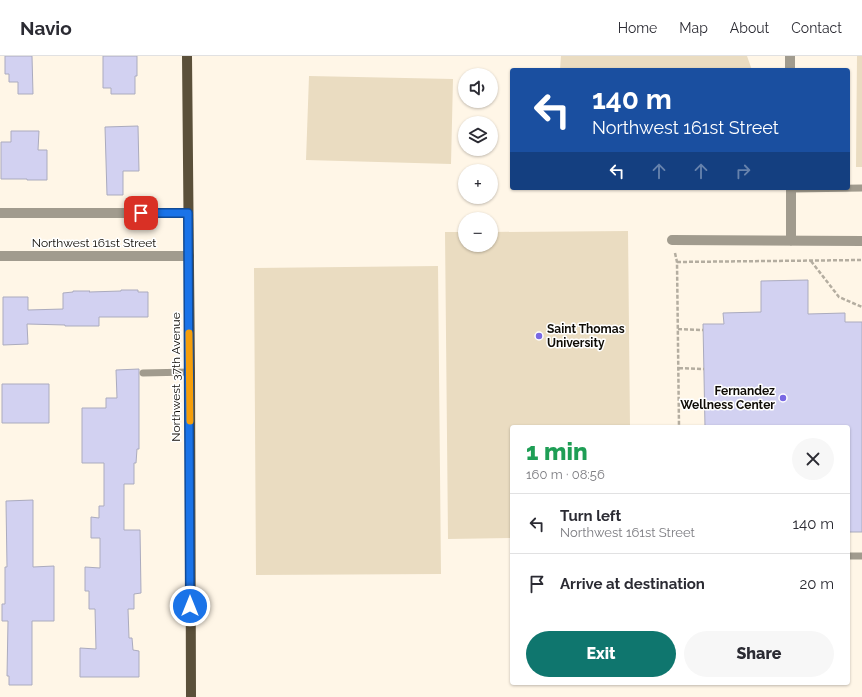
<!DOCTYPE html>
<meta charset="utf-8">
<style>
:root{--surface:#fff;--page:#f7f7f7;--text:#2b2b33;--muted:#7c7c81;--line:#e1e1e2;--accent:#0f766e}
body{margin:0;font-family:Raleway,sans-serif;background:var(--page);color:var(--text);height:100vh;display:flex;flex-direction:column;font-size:15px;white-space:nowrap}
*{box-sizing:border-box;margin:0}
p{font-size:13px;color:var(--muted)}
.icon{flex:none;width:22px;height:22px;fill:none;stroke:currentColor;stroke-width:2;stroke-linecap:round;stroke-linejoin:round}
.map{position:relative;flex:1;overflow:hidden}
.panel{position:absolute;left:510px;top:369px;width:340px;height:260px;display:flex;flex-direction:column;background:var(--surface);border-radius:4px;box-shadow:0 1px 3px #0004}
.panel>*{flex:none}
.hud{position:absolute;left:510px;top:12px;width:340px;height:122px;border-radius:4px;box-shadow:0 1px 3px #0004;background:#1a4fa0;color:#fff;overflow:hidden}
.fabs{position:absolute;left:458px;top:12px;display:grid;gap:8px}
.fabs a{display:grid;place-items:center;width:40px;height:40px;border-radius:50%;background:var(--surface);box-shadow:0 1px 3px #0004;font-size:20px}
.pin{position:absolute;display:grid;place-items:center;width:34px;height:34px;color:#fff;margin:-17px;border-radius:8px;box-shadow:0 2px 6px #0006}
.me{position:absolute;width:44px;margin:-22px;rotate:0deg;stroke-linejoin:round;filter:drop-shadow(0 0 3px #0008)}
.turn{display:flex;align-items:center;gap:14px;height:84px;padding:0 16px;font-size:18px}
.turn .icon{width:52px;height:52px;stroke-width:2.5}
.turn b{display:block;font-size:28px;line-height:34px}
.lanes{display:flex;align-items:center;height:38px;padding:0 16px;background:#0003;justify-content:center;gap:20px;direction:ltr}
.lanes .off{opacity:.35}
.round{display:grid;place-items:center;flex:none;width:42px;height:42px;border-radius:21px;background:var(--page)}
.headline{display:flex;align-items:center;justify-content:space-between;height:68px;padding:0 16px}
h1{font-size:24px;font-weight:800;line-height:30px;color:#1e9e55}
.primary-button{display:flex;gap:8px;margin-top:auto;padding:8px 16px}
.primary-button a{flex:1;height:46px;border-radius:24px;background:var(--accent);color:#fff;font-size:16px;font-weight:800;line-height:46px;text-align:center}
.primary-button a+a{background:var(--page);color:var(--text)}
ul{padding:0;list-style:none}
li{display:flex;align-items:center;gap:12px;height:60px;padding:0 16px;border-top:1px solid var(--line)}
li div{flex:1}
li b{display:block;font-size:15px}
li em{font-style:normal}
header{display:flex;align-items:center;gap:24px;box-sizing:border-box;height:56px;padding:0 20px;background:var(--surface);border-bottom:1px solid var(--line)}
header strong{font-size:19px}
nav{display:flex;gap:22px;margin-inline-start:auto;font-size:14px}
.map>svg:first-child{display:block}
.green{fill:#eadcc1}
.building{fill:#d2d1f1;stroke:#ababbe}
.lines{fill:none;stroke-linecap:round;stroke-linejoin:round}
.path{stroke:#b4ada0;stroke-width:2.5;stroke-dasharray:4 2;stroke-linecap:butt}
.service{stroke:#a19b8e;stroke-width:7}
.minor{stroke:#a19b8e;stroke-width:10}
.primary{stroke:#5b503a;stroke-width:10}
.route-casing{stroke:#114b97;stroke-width:10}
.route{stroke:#1a73e8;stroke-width:7}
.slow{stroke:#f59e0b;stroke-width:7}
.poi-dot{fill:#7968e3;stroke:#fff;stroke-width:1.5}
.labels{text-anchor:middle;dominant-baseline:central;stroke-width:3;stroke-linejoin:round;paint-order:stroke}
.street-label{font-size:12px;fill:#0f0c06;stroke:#fff}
.poi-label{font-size:12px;font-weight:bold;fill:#0f0c06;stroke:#fff;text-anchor:start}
</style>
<header>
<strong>Navio</strong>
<nav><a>Home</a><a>Map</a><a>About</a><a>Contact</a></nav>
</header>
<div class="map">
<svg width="862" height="641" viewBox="0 0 862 641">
<rect width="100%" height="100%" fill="#fff6e7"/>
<path class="green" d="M561,0H747L752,14H560Z
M857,0H862V111H856Z
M309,20L453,23L451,108L306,104Z
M628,175L630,371H512V482L448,483L445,176H465V189H491V176Z
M438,210L441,518L256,519L254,212Z"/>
<path class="building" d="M5,0H32L33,38H18V26H9V18H5Z
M103,0H137V20H135V38H111V32H103Z
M138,70L139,115H123V139H107L105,71Z
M11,75H39L38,94H47V124H27V123H1V86H11Z
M808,224V258L845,257V266H862V476H848V371H705L703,268H724L723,257L761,256V225Z
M121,234H138V236H148V261H99V270H65V269L27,268L28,288L3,289V241H28V254L63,253V237L73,236V235H90L89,236L121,235Z
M139,313V393H137L136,407H134V428H124V474H140L141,537L134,538V553H128L129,582H132L133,594L139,595V621H80V592L96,593L95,553H89V535H85V511L100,512V482H91V461L99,462V450H104V407H82V352H106V342H117L116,314Z
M2,328H49V367H2Z
M33,444V511L54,510V565H32V629H9V620H7L8,565H2V548H5V511H7L6,445Z"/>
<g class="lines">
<path class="path" d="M675,197L677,206L679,371
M811,205L839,241L862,251
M677,206L862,204
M678,273L703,274
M679,312L704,313"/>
<path class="service" d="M791,133L862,132
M143,317L190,316
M848,500H862"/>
<path class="minor" d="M790,0V14
M791,132V185
M0,157H188
M672,184L862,185
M0,200H189"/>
<path class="primary" d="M187,0L190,316L191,641"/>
</g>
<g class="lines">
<g class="route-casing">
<path id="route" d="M141,157H188L190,550"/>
</g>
<use href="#route" class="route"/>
<path class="slow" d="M189,277L190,365"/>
</g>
<g class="poi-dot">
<circle cx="539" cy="280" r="4"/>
<circle cx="783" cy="342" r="4"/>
</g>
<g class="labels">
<g class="street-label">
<text x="94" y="187">Northwest 161st Street</text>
<text transform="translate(176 321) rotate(-90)">Northwest 37th Avenue</text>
</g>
<g class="poi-label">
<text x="547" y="273">Saint Thomas<tspan x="547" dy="14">University</tspan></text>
<text x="775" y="335" text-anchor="end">Fernandez<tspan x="775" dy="14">Wellness Center</tspan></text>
</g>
</g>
</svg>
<div class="fabs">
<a><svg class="icon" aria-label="sound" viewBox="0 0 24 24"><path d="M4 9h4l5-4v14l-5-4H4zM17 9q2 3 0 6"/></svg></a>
<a><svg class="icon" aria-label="layers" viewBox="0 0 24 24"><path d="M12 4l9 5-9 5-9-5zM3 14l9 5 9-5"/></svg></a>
<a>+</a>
<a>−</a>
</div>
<div class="pin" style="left:141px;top:157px;background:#d93025"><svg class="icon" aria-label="arrive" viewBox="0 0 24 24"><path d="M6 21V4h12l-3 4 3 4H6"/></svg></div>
<svg class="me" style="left:190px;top:550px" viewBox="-20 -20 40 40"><circle r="17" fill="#1a73e8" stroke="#fff" stroke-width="3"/><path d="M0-11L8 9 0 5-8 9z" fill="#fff"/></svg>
<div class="hud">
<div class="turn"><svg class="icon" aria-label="left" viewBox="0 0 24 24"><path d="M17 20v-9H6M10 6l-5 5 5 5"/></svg><div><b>140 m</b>Northwest 161st Street</div></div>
<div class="lanes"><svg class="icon" aria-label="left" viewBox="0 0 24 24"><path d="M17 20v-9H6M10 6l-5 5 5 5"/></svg><svg class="icon off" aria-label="ahead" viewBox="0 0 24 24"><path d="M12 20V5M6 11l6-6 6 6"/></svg><svg class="icon off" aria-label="ahead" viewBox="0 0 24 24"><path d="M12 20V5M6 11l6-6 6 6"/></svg><svg class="icon off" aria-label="right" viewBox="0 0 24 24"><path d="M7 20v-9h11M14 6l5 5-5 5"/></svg></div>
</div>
<section class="panel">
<div class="headline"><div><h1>1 min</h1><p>160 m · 08:56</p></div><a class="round"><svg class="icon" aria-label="close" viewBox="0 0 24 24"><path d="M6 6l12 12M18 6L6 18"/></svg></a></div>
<ul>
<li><svg class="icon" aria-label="left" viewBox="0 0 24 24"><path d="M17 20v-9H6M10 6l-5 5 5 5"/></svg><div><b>Turn left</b><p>Northwest 161st Street</p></div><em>140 m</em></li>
<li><svg class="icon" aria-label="arrive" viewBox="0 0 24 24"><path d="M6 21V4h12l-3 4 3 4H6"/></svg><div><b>Arrive at destination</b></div><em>20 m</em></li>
</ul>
<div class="primary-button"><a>Exit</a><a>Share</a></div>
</section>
</div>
